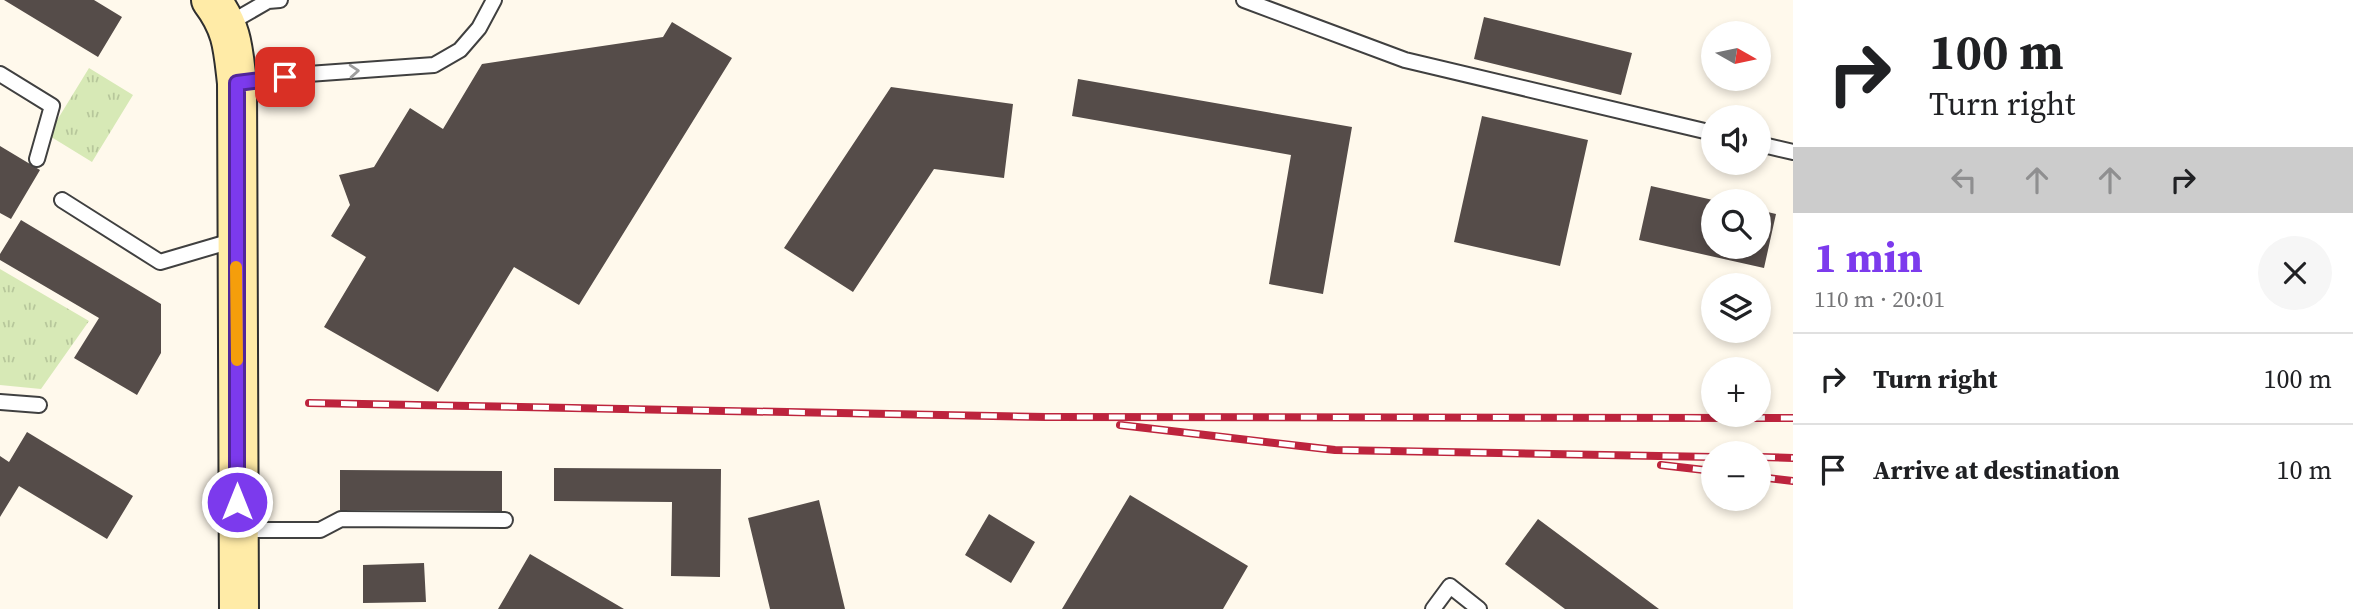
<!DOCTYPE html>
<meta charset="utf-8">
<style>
:root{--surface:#fff;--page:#f6f6f6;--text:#202124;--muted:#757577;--line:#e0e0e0;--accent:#7c3aed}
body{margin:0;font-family:"Source Serif 4",serif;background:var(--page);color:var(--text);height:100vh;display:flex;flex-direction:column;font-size:26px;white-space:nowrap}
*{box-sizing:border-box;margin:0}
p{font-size:23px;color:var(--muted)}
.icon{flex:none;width:38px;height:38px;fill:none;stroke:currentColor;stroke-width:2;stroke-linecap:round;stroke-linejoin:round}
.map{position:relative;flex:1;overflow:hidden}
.side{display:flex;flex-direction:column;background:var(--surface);width:560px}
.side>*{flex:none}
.banner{background:#fff;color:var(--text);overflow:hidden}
.needle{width:46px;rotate:99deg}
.controls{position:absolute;left:1701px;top:21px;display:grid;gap:14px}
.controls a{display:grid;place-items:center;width:70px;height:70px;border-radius:50%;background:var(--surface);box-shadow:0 4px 10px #0003;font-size:35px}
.pin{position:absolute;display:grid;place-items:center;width:60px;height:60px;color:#fff;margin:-30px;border-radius:14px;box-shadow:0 4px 10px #0006}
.me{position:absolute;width:77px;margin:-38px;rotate:0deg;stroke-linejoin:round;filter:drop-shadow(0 0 5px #0008)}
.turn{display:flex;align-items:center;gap:24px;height:147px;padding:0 21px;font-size:32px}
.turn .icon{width:91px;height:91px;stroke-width:2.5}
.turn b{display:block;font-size:49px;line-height:60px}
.lanes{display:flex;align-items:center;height:66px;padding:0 21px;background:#0003;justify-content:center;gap:35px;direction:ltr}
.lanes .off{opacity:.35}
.round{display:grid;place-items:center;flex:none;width:74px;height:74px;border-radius:37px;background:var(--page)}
.summary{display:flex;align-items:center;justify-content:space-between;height:119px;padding:0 21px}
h1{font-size:42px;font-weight:700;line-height:52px;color:var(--accent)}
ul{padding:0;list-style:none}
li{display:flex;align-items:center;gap:21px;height:91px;padding:0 21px;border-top:2px solid var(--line)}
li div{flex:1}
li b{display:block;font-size:26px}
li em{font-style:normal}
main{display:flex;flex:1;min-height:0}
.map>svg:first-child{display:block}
.grass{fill:url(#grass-tufts)}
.building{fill:#554c49}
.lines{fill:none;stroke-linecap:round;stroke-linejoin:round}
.service-casing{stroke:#404040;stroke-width:18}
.secondary-casing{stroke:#2f2f2f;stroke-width:42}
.service{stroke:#fff;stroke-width:14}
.secondary{stroke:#ffeba7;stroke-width:38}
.rail-casing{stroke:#bd243d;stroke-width:8}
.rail{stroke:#fff;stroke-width:5;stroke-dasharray:16;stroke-linecap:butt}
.oneway{stroke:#9e9e9e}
.route-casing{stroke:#51269a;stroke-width:18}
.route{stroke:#7c3aed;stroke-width:12}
.slow{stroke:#f59e0b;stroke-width:12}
</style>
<main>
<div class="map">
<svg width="1793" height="609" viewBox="0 0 1793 609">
<defs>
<pattern id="grass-tufts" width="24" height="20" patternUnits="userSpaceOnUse" patternTransform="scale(1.75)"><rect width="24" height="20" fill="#d7e9b6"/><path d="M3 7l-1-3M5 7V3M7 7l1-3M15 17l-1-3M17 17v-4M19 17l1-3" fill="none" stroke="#b7c79b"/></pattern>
</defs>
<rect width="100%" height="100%" fill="#fff9ec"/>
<path class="grass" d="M89,68L133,95L92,162L48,135Z
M0,269L89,321L41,389L0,385Z"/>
<path class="building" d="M4,0H94L122,17L98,57Z
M1484,17L1632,53L1621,95L1474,59Z
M672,22L732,58L579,305L514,267L438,392L324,327L366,257L331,236L350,205L339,175L374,167L410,108L443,129L482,64L663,37Z
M1078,79L1352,127L1323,294L1269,284L1291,155L1072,116Z
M891,87L1013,104L1004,178L934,169L853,292L784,248Z
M1482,116L1588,140L1560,266L1454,242Z
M0,146L40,170L11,219L0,213Z
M1651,186L1713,200V247H1759V210L1776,214L1764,268L1639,240Z
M21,220L161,304V353L137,395L74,358L99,318L0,260V254Z
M27,432L133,496L107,539L19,486L0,517V456L9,462Z
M554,468L721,469L720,577L671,576L672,502L554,501Z
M340,470L502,471V511L340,510Z
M1130,495L1248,566L1223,609H1062Z
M819,500L845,609H770L748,518Z
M989,514L1035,542L1011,583L965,555Z
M1538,519L1659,609H1565L1505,564Z
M530,554L624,609H498Z
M424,563L426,602L363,603V565Z"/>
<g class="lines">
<g class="service-casing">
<path id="service" d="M1244,0L1405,60L1713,133
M228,24L268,1L280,0
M0,74L52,106L37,159
M239,83L308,74L434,65L460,50L479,28L494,0
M1759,144L1793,152
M62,200L160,262L235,240
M0,402L39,405
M240,530H320L341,519L505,520
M1433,609L1450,586L1479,609"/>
</g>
<g class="secondary-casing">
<path id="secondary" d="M211,0C233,29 233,49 237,83L239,609"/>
</g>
<use href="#service" class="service"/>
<use href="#secondary" class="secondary"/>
<g class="rail-casing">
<path id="rail" d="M309,403L1046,417L1793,418
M1120,425L1335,450L1713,457
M1759,457L1793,458
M1661,465L1713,471
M1759,477L1793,481"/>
</g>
<use href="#rail" class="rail"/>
</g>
<defs><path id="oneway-chevron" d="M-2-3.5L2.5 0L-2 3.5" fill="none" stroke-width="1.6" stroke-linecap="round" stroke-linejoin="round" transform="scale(1.75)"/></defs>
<use class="oneway" href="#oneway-chevron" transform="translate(354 71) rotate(-4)"/>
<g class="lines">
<g class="route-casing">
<path id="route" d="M237,502V83L285,77"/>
</g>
<use href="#route" class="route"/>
<path class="slow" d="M236,267L237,360"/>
</g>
</svg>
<div class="controls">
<a><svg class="needle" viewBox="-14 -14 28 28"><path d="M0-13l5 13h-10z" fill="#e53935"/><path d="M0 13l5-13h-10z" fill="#757577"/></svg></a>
<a><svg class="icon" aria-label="sound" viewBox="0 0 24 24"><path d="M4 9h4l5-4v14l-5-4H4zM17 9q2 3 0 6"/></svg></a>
<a><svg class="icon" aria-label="search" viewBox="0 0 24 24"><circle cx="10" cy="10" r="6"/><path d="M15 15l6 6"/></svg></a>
<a><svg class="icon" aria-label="layers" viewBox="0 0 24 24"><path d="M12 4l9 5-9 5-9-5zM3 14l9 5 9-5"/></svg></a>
<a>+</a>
<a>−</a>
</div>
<div class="pin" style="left:285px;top:77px;background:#d93025"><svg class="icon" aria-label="arrive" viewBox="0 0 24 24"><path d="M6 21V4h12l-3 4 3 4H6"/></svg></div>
<svg class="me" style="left:237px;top:502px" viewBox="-20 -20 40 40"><circle r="17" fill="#7c3aed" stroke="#fff" stroke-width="3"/><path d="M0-11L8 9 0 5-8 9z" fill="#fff"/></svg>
</div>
<section class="side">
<div class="banner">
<div class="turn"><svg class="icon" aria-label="right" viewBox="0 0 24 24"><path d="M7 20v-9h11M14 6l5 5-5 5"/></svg><div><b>100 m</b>Turn right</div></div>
<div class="lanes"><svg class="icon off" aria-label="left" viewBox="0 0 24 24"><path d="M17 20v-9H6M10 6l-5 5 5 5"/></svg><svg class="icon off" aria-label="ahead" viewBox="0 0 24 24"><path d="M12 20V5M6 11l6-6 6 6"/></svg><svg class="icon off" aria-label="ahead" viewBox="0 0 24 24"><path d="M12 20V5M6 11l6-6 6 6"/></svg><svg class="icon" aria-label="right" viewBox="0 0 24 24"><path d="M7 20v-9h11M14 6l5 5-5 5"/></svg></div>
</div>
<div class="summary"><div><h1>1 min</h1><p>110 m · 20:01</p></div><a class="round"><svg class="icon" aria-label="close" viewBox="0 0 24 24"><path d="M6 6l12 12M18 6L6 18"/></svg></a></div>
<ul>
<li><svg class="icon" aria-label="right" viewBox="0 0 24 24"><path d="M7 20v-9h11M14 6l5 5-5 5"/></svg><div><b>Turn right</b></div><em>100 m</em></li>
<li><svg class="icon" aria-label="arrive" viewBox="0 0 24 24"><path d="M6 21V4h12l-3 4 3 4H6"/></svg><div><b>Arrive at destination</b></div><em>10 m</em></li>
</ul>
</section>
</main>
